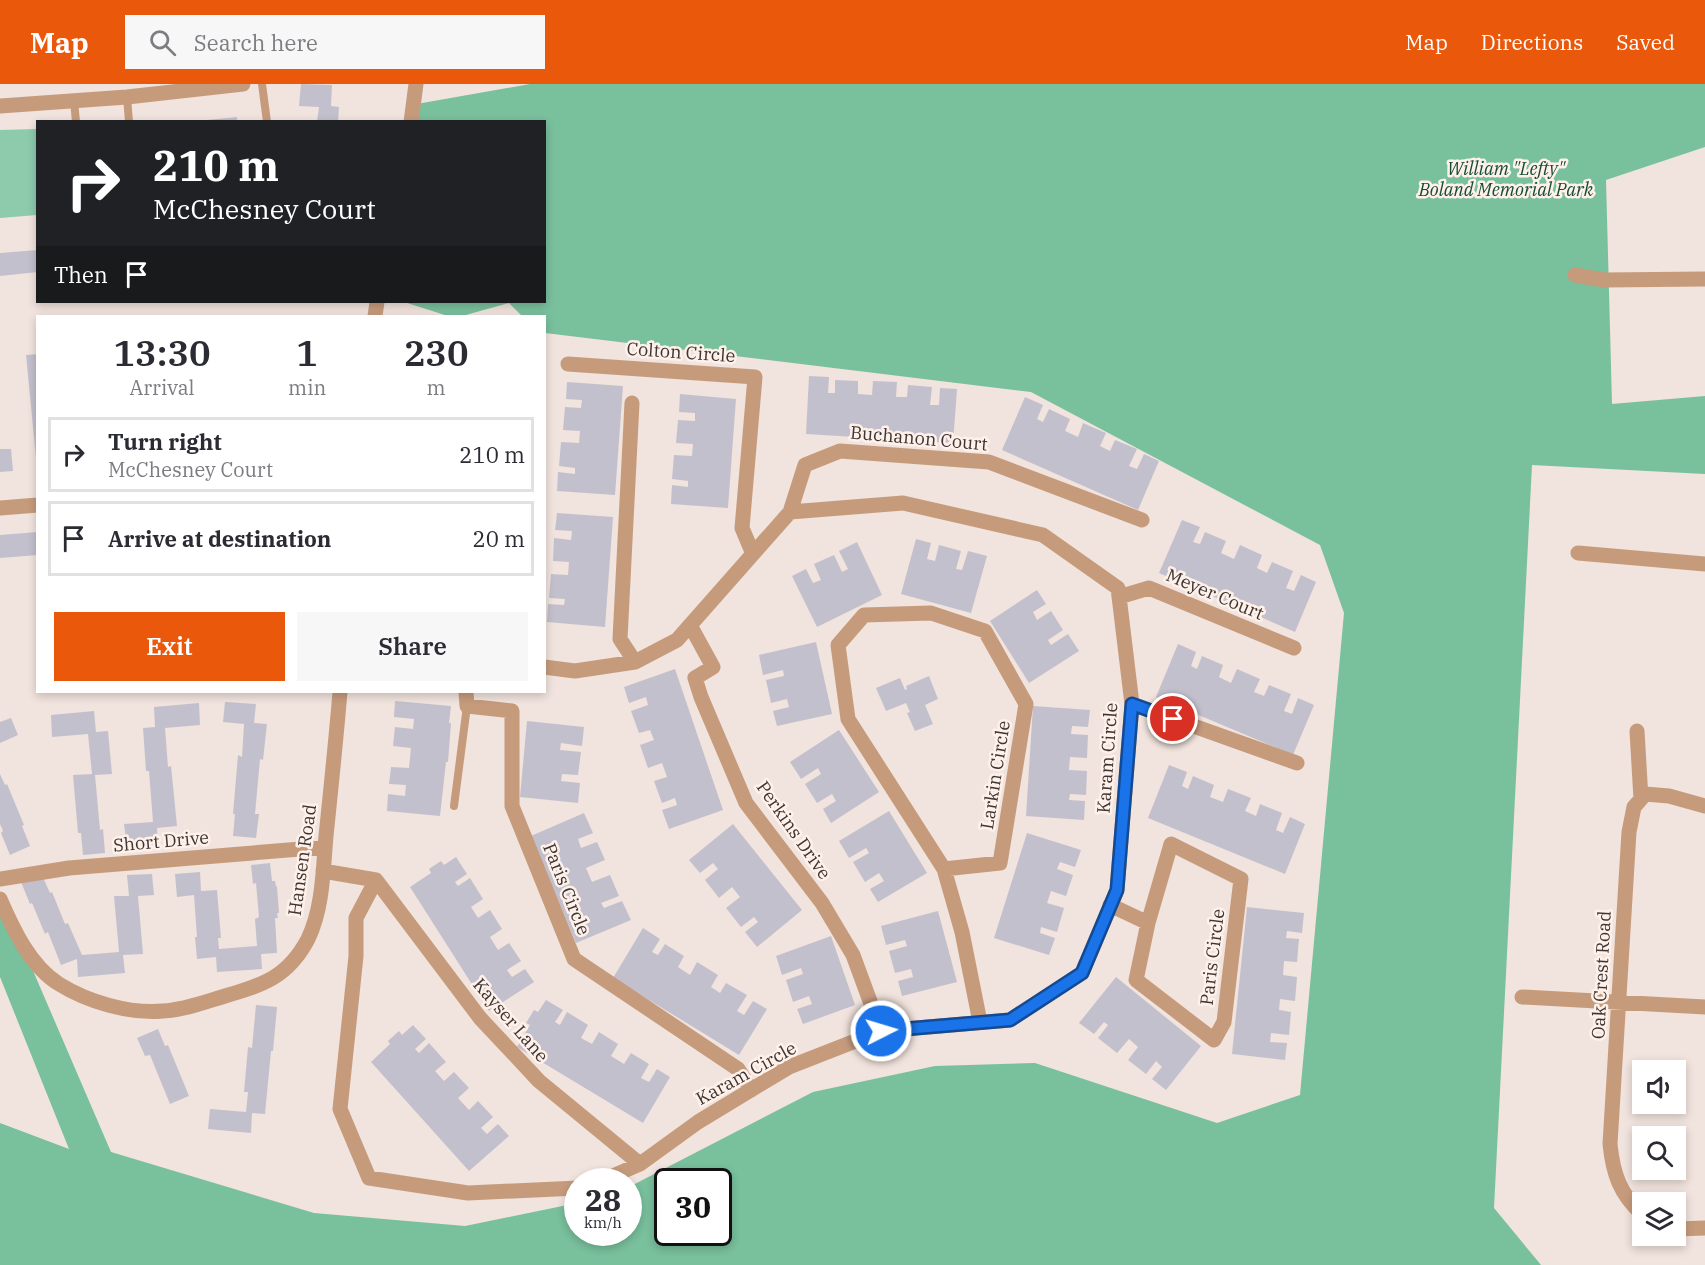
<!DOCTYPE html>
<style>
:root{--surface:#fff;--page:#f7f7f7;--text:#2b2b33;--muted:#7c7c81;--line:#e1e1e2;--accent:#ea580c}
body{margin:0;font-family:"IBM Plex Serif",serif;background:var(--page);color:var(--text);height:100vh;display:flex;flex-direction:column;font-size:22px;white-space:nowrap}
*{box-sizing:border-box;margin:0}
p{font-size:20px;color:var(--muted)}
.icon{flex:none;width:33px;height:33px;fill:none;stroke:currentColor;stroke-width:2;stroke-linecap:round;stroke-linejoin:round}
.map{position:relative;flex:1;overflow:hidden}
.sheet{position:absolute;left:36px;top:231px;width:510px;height:378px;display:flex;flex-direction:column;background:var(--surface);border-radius:0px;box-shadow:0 3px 9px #0003}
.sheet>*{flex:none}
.top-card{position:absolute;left:36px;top:36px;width:510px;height:183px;border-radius:0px;box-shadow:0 3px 9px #0003;background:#202124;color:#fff;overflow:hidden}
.fabs{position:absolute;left:1632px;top:976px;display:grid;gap:12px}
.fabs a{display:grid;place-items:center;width:54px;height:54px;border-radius:0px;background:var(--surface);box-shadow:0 3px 9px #0003;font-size:30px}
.speed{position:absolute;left:564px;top:1084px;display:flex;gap:12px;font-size:30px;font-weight:700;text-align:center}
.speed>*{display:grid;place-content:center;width:78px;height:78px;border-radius:50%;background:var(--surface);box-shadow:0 3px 9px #0003;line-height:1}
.speed small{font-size:15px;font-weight:400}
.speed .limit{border:3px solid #111;border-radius:9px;background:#fff;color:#111}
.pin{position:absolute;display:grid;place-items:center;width:51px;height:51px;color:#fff;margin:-26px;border:3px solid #fff;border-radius:50%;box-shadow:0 2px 6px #0007}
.me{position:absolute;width:66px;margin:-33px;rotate:85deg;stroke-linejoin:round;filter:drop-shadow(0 0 4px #0008)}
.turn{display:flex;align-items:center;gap:21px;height:126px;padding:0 18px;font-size:27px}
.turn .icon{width:78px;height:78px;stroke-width:2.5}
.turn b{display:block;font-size:42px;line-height:51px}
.then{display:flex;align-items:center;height:57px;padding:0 18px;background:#0003;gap:12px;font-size:22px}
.eta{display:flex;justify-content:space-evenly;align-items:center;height:102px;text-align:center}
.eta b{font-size:36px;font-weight:600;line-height:42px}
.primary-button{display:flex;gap:12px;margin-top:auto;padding:12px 18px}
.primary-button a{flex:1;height:69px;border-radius:0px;background:var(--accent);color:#fff;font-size:24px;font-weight:600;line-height:69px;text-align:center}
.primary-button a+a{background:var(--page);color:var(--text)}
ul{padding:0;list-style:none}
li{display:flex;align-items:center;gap:18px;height:75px;margin:0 12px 9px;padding:0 6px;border:3px solid var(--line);border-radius:0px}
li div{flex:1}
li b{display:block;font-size:22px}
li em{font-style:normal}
header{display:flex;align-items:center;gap:36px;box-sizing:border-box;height:84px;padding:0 30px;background:var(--accent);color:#fff}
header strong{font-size:28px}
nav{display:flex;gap:33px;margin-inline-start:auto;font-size:21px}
.search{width:420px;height:54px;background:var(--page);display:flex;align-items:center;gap:15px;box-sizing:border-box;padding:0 21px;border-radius:0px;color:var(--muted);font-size:22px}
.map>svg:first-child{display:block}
.green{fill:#8dcbac}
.forest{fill:#79c09d;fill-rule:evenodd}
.building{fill:#c3c0cd}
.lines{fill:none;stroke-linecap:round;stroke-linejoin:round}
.lane{stroke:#c69b7c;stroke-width:8}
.street{stroke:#c69b7c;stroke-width:15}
.route-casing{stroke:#114b97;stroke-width:15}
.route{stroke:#1a73e8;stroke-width:10}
.labels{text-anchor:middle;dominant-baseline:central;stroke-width:5;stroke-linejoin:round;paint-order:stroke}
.park-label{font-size:18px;font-style:italic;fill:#144d36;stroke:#fff1ea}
.street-label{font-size:18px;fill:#3b3633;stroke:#fff1ea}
</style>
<header>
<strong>Map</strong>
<div class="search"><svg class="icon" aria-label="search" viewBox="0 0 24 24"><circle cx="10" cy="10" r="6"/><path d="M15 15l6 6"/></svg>Search here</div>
<nav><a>Map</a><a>Directions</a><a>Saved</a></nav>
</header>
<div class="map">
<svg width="1705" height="1181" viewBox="0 0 1705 1181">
<rect width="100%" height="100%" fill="#f1e3dd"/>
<path class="green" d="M37,45V131L0,134V46Z"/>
<path class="forest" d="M530,0H1705V63L1606,96L1612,320L1705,312V390L1532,381L1494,1124L1541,1181H0V1039L69,1065L0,893V810L111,1068L314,1129L465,1142L577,1119L578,1149H628L629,1103L813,1008L935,982L1035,979L1217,1039L1300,1011L1344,529L1320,461L1031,308L545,249L544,232H522L509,219L462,232H448L404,218H544V38L408,37L411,21ZM668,1098H718V1149H668Z"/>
<path class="building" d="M301,0L332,1L331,22L339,23L338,38H317L319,23L299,22Z
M237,33V38H207V36Z
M38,166V188L0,192V169Z
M38,270V373L36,374L26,271Z
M809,292L829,293L828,309H835V296L858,297V310L872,311L873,297L897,298L896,313H907L908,301L932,303L930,321H939L940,304L957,305L953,359L806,350Z
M567,298L623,302L615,411L557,407L558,388L575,390V384L559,382L561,358L579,359L580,347L563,346L565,323L581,324L582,316L566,315Z
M680,310L736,315L728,424L671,420L672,401L688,403V397L672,395L674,371L692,372L693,360L676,359L678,336L695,337V329L679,328Z
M1025,313L1043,321L1037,335L1043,338L1049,325L1070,335L1065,347L1078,353L1083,339L1106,349L1100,362L1110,367L1115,356L1137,365L1129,382L1137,385L1144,370L1159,377L1138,426L1002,366Z
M0,365H11L13,387L0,388Z
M557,429L613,433L605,543L547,538L548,520L564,521L565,515L549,514L551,490L568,491L569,478L553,477L554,454L571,456L572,447L555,446Z
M1182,436L1200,443L1193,458L1200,460L1205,448L1226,457L1221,469L1234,475L1240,461L1262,471L1257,484L1267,489L1272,478L1293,487L1286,504L1294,507L1301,491L1316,498L1295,548L1159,489Z
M38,448V471L0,474V451Z
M916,455L931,459L927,475L935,477L939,461L961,467L956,485L962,486L968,467L987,472L971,529L901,510Z
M857,458L882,511L817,543L792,492L806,485L813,499L821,496L814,480L834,471L842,488L848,485L839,467Z
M1037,506L1046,520L1033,528L1037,536L1051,527L1063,546L1048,556L1051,561L1068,550L1079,567L1029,599L990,537Z
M816,558L832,630L777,642L773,627L789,623L787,615L771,619L766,596L784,592L783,586L763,591L759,571Z
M1178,560L1196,568L1191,582L1197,585L1202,572L1223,581L1219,593L1231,599L1237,585L1260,595L1254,608L1264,612L1269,601L1291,610L1284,627L1292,630L1298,614L1314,621L1293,671L1156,613Z
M675,585L723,726L669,745L662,726L677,721L675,714L662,719L654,697L667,693L662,679L648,684L640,661L654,656L650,646L639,649L631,627L648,621L646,613L629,619L624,603Z
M929,592L938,615L925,621L933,640L915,647L907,629L910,628L906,619L886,627L876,604L900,594L905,606L907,605L906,602Z
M395,617L451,622L449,639H451L448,678H446L440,732L387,727L388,710L405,712L406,701L389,700L391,683L409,684L411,664L393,662L395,643L413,645L414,635L394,633Z
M225,618L256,620L254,639L267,640L263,676L260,675L255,730H259L256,754L233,752L235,730H233L238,671L242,673L244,640L223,638Z
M199,619L200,641L165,644L168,683L171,682L177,742L157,744L158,760L127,763L124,740L153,738L149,687H146L143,644L155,643L154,623Z
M1033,622L1090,626L1088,643L1072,642L1071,650L1088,651L1087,674L1070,673L1069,686L1087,687L1086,711L1070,710L1069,716L1085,717L1084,736L1026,732Z
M94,627L96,648L108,647L112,690L95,691L100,746L103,745L105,769L83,771L81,749H78L73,691L92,690L88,650L52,653L51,631Z
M11,634L18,651L0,659V638Z
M527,637L584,643L582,662L561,659L560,666L581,668L578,691L562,690L561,697L580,699L578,719L520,713Z
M839,646L879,708L831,739L823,725L836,717L832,710L817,719L805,700L821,690L818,684L801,695L790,678Z
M1169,681L1187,688L1182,702L1188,705L1193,692L1214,701L1210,713L1223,718L1228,705L1251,714L1245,727L1256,732L1260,720L1282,729L1276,746L1283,749L1290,733L1305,740L1285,790L1148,734Z
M0,690L5,701L7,700L24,741L22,742L30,762L10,771L1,749L3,747L0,740Z
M889,727L927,789L878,818L870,805L884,797L879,789L865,798L853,778L869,769L866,764L849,774L839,757Z
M584,729L593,749L578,755L581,764L597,758L605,776L586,784L592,798L610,791L619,812L601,819L604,824L622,817L631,836L576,859L531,752Z
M733,740L802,826L757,863L745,848L758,838L754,833L741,843L726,824L740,813L732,803L719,814L705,796L718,785L713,779L700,789L689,776Z
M1027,749L1081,766L1075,783L1060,778L1057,785L1073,791L1066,812L1051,807L1047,819L1064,824L1057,848L1041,843L1040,849L1055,854L1049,871L994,854Z
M456,773L467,790L455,798L458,802L470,794L483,815L471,823L478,834L490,826L502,845L490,853L498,866L509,859L521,877L507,886L512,893L525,885L534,898L489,927L410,803L431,789L429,785L441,777L444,781Z
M270,779L272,797H275L276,802L277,803L279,829H277L278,834H275L277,869L261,870L262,885L217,888L216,873L197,875L195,853H197L194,811L177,813L175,790L200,788L201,807L217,806L221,854H218L219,865L257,862L255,835L259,833L256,799L253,800L251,781Z
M41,789L50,809L52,808L65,840L68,839L82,871L119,868L114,812H129L127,791L152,790L154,811L138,812L143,870L123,871L125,889L78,893L77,875L61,881L48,848L45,850L32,819L30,820L21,798Z
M1247,823L1304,829L1302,849L1287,847L1286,854L1299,855L1297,878L1284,877L1283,891L1297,893L1295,917L1280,915L1279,926L1291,928L1289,951L1271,949L1270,958L1287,959L1285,976L1232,970Z
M938,827L957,898L902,912L898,897L913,893L911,885L895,889L889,867L907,862L905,856L886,861L881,842Z
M643,844L660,855L652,868L658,871L665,860L684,872L678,883L690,891L697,878L718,891L711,903L720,909L726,899L747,911L737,927L744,931L753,917L767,925L739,971L613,894Z
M831,852L855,921L803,940L797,925L812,920L809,912L793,918L786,896L803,890L801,884L782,891L776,872Z
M1116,893L1201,962L1166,1006L1152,995L1162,983L1156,977L1146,990L1128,976L1138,963L1129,955L1117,969L1098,954L1108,941L1104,938L1094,950L1079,939Z
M546,916L563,926L555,938L560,941L567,928L588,941L581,954L592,960L599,948L618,960L611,972L624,980L631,969L649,980L641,994L649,998L657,985L670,993L643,1039L517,963L530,941L526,939L534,926L538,928Z
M256,921L277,923L273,967H271L265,1030L252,1029L251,1049L208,1045L210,1025L246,1028L248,1008H244L248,963L252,964Z
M413,941L426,955L415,965L419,969L429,959L446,978L435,987L444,997L454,988L469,1004L458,1014L469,1026L478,1017L493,1033L481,1044L487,1050L498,1040L509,1052L469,1087L371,978L390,960L388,957L399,947L402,951Z
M158,945L165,962L168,961L189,1012L170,1020L150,971L145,972L137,954Z"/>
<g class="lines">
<path class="lane" d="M262,0L267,38
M127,13L129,38
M74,17L76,38
M454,722L467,622"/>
<path class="street" d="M0,22L127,13L243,0
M411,38L416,0
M1575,191L1604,196L1705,195
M375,232L377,218
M568,280L755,293L742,444L753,470
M632,319L620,555L635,578
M0,424L38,421
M790,428L805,381L840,367L989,378L1142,436
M1578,469L1705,480
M1119,513L1149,504L1294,564
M690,541L713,583L695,594L701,613L746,719L822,819L853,871L881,947
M544,583L575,587L635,578L677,556L790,428L903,419L1043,451L1118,504L1132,620L1117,806L1082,889L1010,936L881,947L789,983L698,1038L640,1080L599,1098
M466,608L467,622L512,627V722L574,875L738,985L751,1006
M1132,620L1297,679
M1637,647L1641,715L1634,723L1629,748L1610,1060C1613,1090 1620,1110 1642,1130
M1641,715L1645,710L1669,712L1705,722
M944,785L1000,779L1026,620L985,547L931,529L864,531L838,561L848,635L944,785L962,848L980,938
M323,787L376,796L356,834V872L340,1025L369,1094L468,1109L578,1104
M0,795L69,784L325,763
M376,796L480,934L539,997L640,1080
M0,815C13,845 30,882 59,900C88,918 129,930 163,927C184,926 205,918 225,912C263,901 288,893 308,855C323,824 323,786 326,752C331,704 336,656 340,608
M1110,821L1148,839L1136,896L1214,956L1224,938L1241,795L1171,760L1148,839
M1522,913L1705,923
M1676,1145L1705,1144"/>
</g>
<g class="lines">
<g class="route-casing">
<path id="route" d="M881,947L1010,936L1082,889L1117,806L1132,620L1173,635"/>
</g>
<use href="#route" class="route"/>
</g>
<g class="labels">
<g class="park-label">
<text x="1506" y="84">William "Lefty"<tspan x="1506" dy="21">Boland Memorial Park</tspan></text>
</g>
<g class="street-label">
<text transform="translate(681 268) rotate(4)">Colton Circle</text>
<text transform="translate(919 354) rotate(5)">Buchanon Court</text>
<text transform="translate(1215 510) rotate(23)">Meyer Court</text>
<text transform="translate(1107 674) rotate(-86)">Karam Circle</text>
<text transform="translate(995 691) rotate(-81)">Larkin Circle</text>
<text transform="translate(794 746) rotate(55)">Perkins Drive</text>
<text transform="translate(161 757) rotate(-5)">Short Drive</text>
<text transform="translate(302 776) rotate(-82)">Hansen Road</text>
<text transform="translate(567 805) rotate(68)">Paris Circle</text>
<text transform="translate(1212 873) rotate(-83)">Paris Circle</text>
<text transform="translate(1601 891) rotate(-87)">Oak Crest Road</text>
<text transform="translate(511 936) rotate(49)">Kayser Lane</text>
<text transform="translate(746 989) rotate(-29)">Karam Circle</text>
</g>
</g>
</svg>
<div class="fabs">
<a><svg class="icon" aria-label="sound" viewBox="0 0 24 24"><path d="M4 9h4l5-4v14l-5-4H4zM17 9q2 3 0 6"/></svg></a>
<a><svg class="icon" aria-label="search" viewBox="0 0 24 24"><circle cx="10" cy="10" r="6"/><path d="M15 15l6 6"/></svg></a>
<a><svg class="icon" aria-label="layers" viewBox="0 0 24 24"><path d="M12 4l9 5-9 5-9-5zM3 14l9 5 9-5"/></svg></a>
</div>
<div class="speed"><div>28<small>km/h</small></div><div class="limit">30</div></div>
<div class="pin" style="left:1173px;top:635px;background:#d93025"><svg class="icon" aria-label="arrive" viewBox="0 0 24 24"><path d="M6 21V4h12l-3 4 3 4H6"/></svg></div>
<svg class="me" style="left:881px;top:947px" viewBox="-20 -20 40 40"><circle r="17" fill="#1a73e8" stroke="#fff" stroke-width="3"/><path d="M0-11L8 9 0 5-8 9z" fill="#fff"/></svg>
<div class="top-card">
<div class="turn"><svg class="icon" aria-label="right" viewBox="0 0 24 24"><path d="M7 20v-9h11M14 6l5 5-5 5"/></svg><div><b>210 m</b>McChesney Court</div></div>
<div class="then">Then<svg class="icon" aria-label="arrive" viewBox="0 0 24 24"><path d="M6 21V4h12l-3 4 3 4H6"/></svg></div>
</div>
<section class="sheet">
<div class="eta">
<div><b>13:30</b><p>Arrival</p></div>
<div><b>1</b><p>min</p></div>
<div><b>230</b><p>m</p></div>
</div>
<ul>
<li><svg class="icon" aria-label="right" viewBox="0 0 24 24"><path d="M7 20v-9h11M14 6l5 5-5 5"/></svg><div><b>Turn right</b><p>McChesney Court</p></div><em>210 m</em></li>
<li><svg class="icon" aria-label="arrive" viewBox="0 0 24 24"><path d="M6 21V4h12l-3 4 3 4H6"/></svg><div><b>Arrive at destination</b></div><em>20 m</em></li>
</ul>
<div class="primary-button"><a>Exit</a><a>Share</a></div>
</section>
</div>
